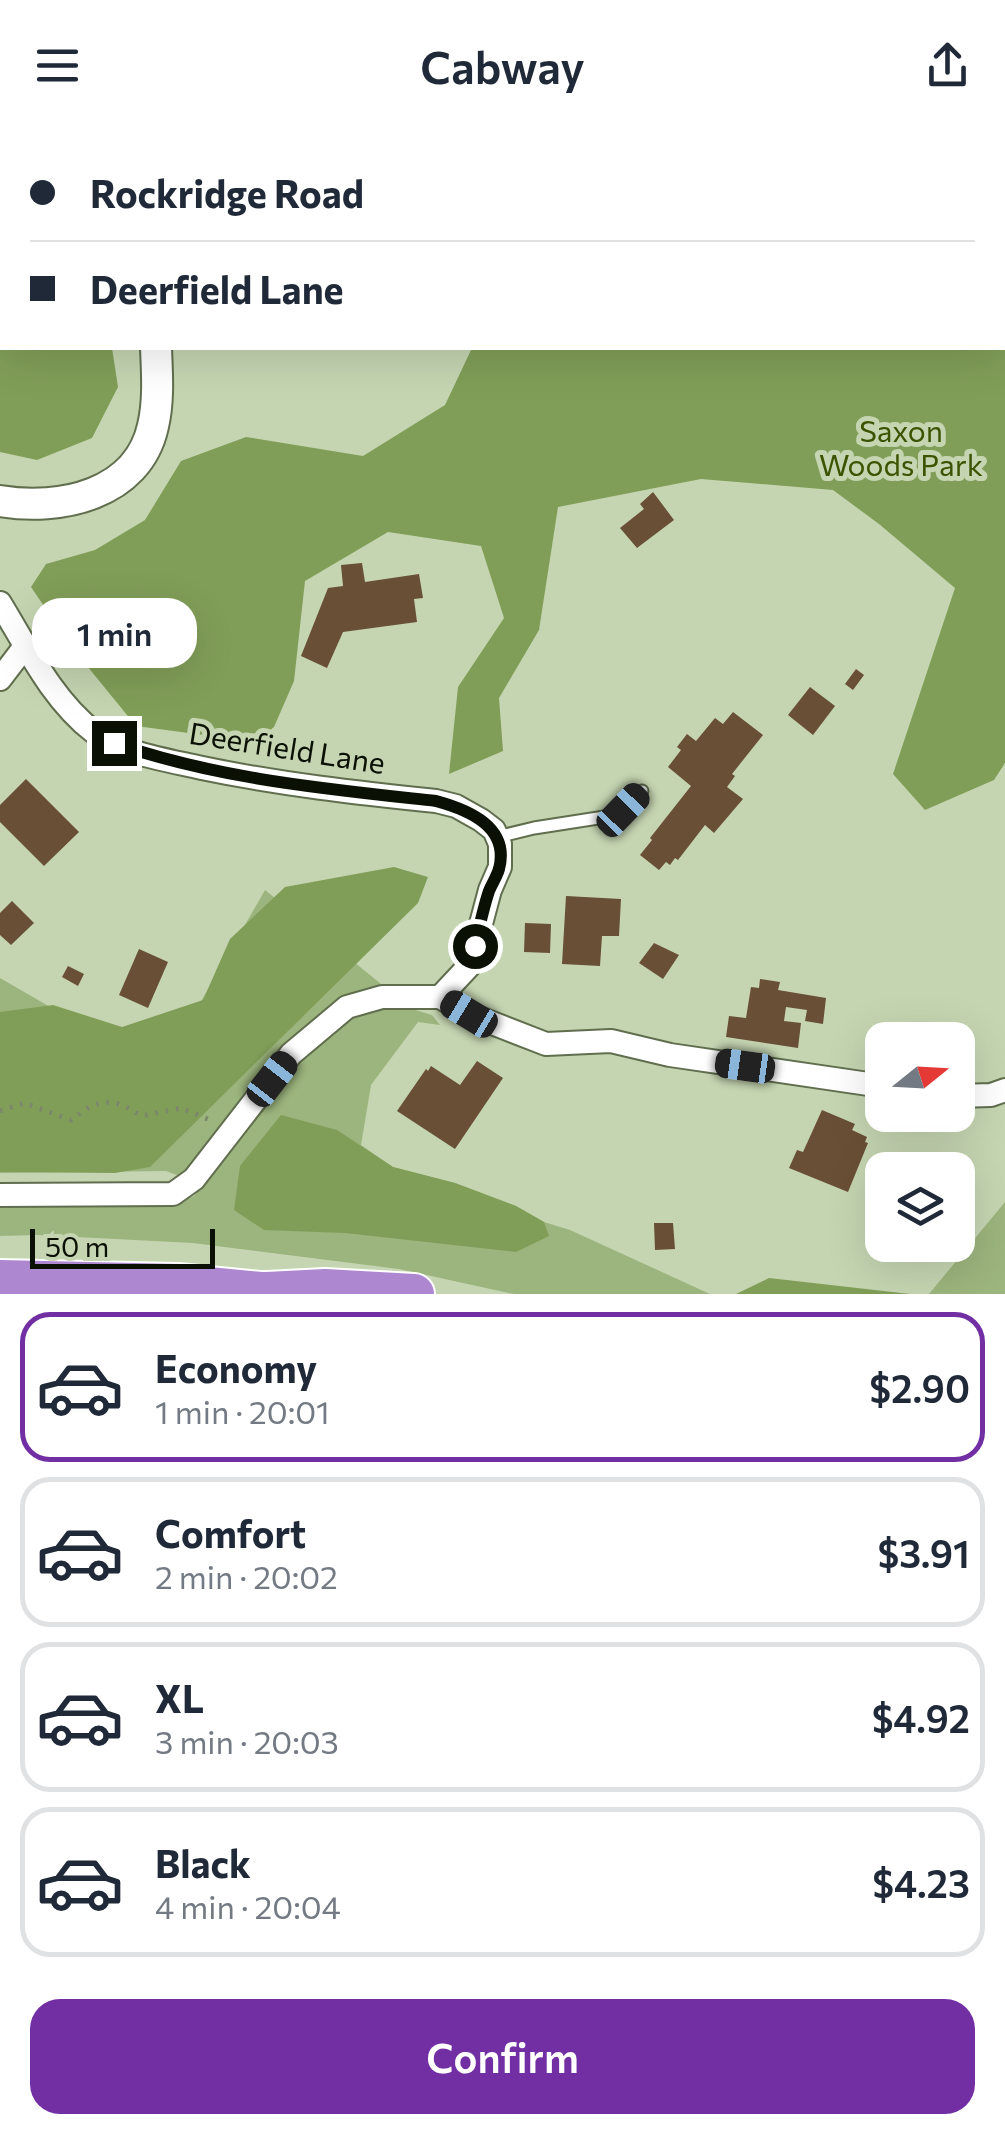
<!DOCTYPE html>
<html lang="en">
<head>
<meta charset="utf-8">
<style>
  body { margin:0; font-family:Commissioner,sans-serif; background:#f6f6f7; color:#1f2937; height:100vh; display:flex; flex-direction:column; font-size:38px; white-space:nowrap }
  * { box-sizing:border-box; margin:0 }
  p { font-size:32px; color:#747a83 }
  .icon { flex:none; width:55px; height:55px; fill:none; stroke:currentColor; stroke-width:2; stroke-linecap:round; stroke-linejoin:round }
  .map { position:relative; height:1164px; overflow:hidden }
  .details { display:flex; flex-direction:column; background:#fff; flex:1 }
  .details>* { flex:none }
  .hud { position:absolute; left:0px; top:0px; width:1005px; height:220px; box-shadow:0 10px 40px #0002; display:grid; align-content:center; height:220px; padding:0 30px; background:#fff }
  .needle { width:65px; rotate:72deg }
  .controls { position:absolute; left:865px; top:892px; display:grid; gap:20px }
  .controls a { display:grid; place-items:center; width:110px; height:110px; border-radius:20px; background:#fff; box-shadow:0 10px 40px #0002; font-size:50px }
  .scale { position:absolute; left:30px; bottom:25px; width:185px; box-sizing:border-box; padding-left:10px; border:5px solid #0b1005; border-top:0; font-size:28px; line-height:35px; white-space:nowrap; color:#0b1005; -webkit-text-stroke:8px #c5d5b1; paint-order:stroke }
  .end { position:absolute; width:45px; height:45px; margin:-22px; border:12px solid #0b1005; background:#fff; box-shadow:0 0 0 5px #fff }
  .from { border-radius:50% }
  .bubble { position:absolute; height:70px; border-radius:30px; background:#fff; box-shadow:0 10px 40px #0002; font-size:32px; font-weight:600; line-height:70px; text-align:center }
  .car { position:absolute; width:30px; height:60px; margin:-30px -15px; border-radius:12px; box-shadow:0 0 8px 2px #0007; background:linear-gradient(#222 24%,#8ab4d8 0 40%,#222 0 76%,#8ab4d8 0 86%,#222 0) }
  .hud b { display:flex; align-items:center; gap:35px; height:95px; font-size:38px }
  .hud b+b { border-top:2px solid #e0e1e3 }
  .hud i { width:25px; height:25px; background:#1f2937 }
  ul { padding:18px 0 0; list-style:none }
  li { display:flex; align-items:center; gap:30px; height:150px; margin:0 20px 15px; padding:0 10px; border:5px solid #e0e1e3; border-radius:30px }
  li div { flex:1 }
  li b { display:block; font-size:38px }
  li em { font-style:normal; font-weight:600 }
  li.on { border-color:#722ea3 }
  li>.icon { width:90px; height:90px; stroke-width:1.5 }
  .cta { display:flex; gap:20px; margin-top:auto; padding:20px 30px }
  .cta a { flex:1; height:115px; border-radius:30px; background:#722ea3; color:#fff; font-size:40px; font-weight:600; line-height:115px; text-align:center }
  header { display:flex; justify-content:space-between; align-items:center; height:130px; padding:0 30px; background:#fff; font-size:45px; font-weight:600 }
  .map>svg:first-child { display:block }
  .green { fill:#9cb47d }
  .forest { fill:#819e58 }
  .building { fill:#694f35 }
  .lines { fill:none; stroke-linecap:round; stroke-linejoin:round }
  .lane-casing { stroke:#606e4e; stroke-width:15 }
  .street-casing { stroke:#606e4e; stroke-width:26 }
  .secondary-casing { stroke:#606e4e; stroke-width:34 }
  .highway-casing { stroke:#fff; stroke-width:44 }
  .path { stroke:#7b866c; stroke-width:5; stroke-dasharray:2.5 8; stroke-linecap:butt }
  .lane { stroke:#fff; stroke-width:11 }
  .street { stroke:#fff; stroke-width:22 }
  .secondary { stroke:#fff; stroke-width:30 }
  .highway { stroke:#ad88d0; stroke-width:40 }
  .route { stroke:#0b1005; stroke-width:12 }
  .labels { text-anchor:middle; stroke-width:10; stroke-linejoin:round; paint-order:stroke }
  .park-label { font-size:30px; fill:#3b5401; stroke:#c5d5b1 }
  .street-label { font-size:30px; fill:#0b1005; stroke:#c5d5b1 }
</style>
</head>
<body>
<header><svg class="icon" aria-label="menu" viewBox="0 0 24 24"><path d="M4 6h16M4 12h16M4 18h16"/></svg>Cabway<svg class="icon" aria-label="share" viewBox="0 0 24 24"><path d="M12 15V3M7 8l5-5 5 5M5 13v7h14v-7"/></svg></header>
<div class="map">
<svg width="1005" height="1164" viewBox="0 0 1005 1164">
  <rect width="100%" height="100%" fill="#c5d5b1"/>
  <g class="green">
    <polygon points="265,760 412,879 432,885 440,895 418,892 371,955 361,1015 393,1037 455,1053 516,1076 544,1092 570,1100 710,1164 514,1164 399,1139 193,1113 37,1105 0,1106 0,1077 183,1071 194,1066 203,1055 166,1041 0,1043 0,848 161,941"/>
    <polygon points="1005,1072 1005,1164 929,1164"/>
  </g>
  <g class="forest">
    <polygon points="455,0 1005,0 1005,633 994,650 925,680 893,644 955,458 879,394 833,360 701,349 558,377 539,500 499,568 503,621 449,644 458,557 504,488 481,416 388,402 305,451 294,551 274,597 256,612 136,596 74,520 31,457 46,434 95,420 145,390 181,331 246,307 363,326 445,275 472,218 1002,218 1002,2 457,2"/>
    <polygon points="0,111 2,111 2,218 112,218 118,257 92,308 37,330 0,322"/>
    <polygon points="394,737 428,747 418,773 150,1037 115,1043 0,1042 0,882 53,875 122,897 203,870 230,809 285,757"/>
    <polygon points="281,985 337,1000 393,1037 455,1053 516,1076 544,1092 549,1106 516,1122 345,1103 264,1100 234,1080 240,1036"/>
    <polygon points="769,1148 910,1164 736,1164"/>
  </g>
  <g class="building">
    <polygon points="653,362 674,390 637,418 620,398 644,379 640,374"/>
    <polygon points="362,433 365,452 419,444 423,468 414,469 417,492 343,502 327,538 301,526 328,458 343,456 341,435"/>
    <polygon points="856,539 864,545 853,560 845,554"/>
    <polygon points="810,557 835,576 813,605 788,585"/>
    <polygon points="733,582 763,605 732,644 735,646 727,657 743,669 714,703 705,695 678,730 675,728 670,735 666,732 659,740 640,725 652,710 650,708 691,656 668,637 681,620 677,617 687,604 696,611 715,588 723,594"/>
    <polygon points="26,649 79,702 44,736 0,692 0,675"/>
    <polygon points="566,766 621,769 619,806 602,806 600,836 562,834"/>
    <polygon points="12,771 34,793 11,815 0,805 0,783"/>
    <polygon points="525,793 551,794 550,823 524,822"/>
    <polygon points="654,813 679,825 663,849 639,833"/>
    <polygon points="139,819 168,832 148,878 119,865"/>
    <polygon points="68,836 84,844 78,856 62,847"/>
    <polygon points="760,849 780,852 778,860 826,868 823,894 805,891 807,880 786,877 784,891 801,893 798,918 726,907 729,886 746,888 751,857 759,858"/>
    <polygon points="477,931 503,948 455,1019 397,981 426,939 428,941 431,936 460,955"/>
    <polygon points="822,980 855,994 852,1000 867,1007 865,1012 868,1013 848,1062 789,1038 797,1020 803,1022"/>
    <polygon points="654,1093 673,1093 675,1119 655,1120"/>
  </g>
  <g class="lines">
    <g class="lane-casing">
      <polyline id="lane" points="497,707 534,698 611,686 623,680 642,661"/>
    </g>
    <g class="street-casing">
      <g id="street">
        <polyline points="0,36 2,37"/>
        <path d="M0,473c27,44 52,97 94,129 29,22 73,28 108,36 77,16 155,25 234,33l20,5 25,14 13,10 6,14v23l-10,23 -20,75 -30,32h-58l-35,10 -56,47 -97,125 -21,15 -173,1"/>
        <polyline points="0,549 26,515"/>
        <polyline points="440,867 469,884 546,914 611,911 670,925 882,956"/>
        <polyline points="958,966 991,965 1005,960"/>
      </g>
    </g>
    <g class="secondary-casing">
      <g id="secondary">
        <polyline points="158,2 158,0"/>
        <path d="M0,371c60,10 138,-6 153,-75 6,-25 4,-53 3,-78"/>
      </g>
    </g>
    <g class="highway-casing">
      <g id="highway">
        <polyline points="0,1150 178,1154 282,1164"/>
        <polyline points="267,1162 325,1159 414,1164"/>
      </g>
    </g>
    <g class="path">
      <polyline points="950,0 950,2"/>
      <polyline points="1002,37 1005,36"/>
      <polyline points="1002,91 1005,93"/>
      <path d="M0,981l24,-8 47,17c28,-22 41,-24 70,-4l40,-8 29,12"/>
    </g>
    <use href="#lane" class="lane"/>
    <use href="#street" class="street"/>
    <use href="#secondary" class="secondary"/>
    <use href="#highway" class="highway"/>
  </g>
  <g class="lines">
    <path class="route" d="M114,613c103,36 213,46 322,58 33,9 74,26 63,68 -2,7 -7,15 -10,22 -6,18 -10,37 -14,55"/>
  </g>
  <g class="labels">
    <g class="park-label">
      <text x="901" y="312">Saxon<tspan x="901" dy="34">Woods Park</tspan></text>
    </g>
    <g class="street-label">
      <text transform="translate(287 619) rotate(9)" y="10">Deerfield Lane</text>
    </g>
  </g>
</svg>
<div class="controls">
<a><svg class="needle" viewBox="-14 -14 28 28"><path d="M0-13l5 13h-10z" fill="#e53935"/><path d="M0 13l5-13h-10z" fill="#747a83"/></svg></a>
<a><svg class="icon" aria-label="layers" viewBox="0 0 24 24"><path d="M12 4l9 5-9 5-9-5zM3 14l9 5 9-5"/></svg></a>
</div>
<div class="scale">50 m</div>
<i class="end from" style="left:475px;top:816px"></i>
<i class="end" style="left:114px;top:613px"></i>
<div class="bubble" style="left:32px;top:468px;width:165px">1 min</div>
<i class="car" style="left:623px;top:680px;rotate:44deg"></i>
<i class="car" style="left:469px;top:884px;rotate:301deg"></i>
<i class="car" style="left:745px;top:936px;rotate:278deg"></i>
<i class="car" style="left:272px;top:949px;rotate:38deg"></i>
<div class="hud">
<b><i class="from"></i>Rockridge Road</b>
<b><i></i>Deerfield Lane</b>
</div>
</div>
<section class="details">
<ul>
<li class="on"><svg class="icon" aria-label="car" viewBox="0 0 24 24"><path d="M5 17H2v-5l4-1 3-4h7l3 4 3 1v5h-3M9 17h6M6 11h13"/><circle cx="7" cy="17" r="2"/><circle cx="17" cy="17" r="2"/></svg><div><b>Economy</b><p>1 min · 20:01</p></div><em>$2.90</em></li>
<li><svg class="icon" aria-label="car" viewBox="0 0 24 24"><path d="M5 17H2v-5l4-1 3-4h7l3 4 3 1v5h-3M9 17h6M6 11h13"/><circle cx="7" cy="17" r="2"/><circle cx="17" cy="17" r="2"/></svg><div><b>Comfort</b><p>2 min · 20:02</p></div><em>$3.91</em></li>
<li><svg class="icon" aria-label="car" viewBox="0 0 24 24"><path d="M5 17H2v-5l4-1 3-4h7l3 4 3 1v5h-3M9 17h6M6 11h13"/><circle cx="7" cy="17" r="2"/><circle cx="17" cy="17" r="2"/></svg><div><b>XL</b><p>3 min · 20:03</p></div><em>$4.92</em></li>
<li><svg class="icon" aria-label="car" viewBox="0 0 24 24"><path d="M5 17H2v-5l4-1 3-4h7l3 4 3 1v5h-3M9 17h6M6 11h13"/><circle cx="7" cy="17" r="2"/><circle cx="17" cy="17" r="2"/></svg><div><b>Black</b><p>4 min · 20:04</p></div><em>$4.23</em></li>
</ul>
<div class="cta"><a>Confirm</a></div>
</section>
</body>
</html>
